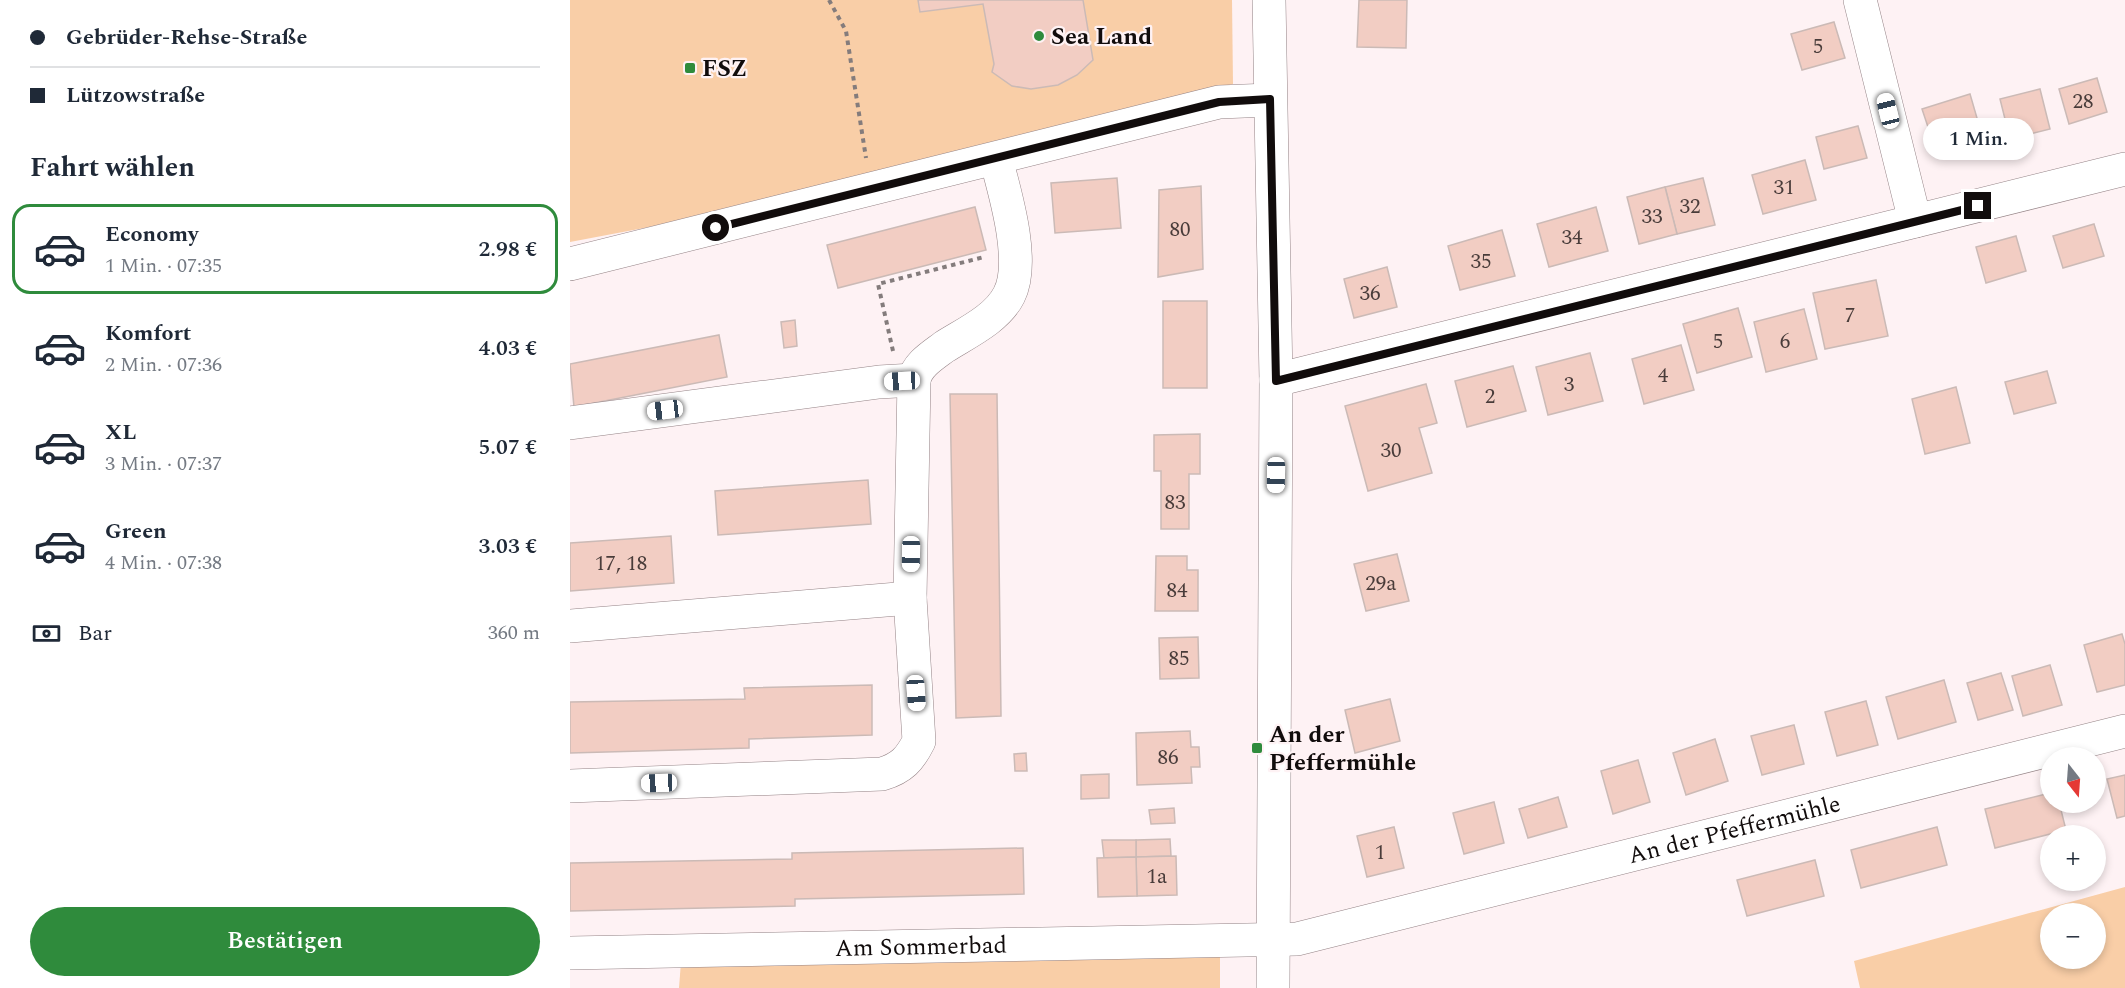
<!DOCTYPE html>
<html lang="de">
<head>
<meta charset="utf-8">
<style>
  body { margin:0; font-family:Spectral,serif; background:#f2f2f3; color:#1f2937; height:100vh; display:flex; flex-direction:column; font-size:22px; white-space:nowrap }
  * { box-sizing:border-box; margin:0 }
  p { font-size:20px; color:#747a83 }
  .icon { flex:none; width:33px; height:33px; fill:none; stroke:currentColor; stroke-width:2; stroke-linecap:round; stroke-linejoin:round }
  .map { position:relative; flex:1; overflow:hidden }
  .panel { display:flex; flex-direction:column; background:#fff; width:570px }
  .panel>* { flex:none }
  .banner { display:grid; align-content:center; height:132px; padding:0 30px; background:#fff }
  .needle { width:39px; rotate:163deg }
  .controls { position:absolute; left:1470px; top:747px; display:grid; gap:12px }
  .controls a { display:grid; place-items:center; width:66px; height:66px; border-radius:50%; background:#fff; box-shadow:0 3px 9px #0003; font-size:30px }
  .end { position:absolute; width:27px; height:27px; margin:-14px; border:8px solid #110c0c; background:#fff; box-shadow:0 0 0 3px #fff }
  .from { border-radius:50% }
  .bubble { position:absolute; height:42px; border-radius:21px; background:#fff; box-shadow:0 3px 9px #0003; font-size:20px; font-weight:600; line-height:42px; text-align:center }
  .car { position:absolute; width:18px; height:36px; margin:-18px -9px; border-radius:8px; box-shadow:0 0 4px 2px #0007; background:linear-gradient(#fff 24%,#345 0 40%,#fff 0 76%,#345 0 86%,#fff 0) }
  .banner b { display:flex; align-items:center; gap:21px; height:57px; font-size:22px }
  .banner b+b { border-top:2px solid #e0e1e3 }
  .banner i { width:15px; height:15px; background:#1f2937 }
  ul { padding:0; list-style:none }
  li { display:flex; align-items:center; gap:18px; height:90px; margin:0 12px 9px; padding:0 18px; border:3px solid transparent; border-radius:18px }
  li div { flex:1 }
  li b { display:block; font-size:22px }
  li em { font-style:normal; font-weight:600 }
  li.selected { border-color:#2f8b3c }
  li>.icon { width:54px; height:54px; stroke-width:1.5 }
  h2 { padding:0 30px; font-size:27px; line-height:72px }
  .pay { display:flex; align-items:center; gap:15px; height:66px; padding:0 30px; font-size:22px }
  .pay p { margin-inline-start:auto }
  .action { display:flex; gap:12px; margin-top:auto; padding:12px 30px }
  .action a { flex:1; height:69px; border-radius:36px; background:#2f8b3c; color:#fff; font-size:24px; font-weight:600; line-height:69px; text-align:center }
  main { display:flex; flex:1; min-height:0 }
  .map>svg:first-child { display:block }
  .green { fill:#f9cea7; fill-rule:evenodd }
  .building { fill:#f2cdc3; stroke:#cbbab6; stroke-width:1.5 }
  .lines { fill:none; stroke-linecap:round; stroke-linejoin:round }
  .minor-casing { stroke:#948386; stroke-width:34 }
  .path { stroke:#847c7c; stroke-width:4; stroke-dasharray:4.5 4.5; stroke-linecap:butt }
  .minor { stroke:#fff; stroke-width:33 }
  .route { stroke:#110c0c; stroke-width:8 }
  .poi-dot { fill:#2f8b3c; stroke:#fef2f4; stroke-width:2 }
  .labels { text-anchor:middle; stroke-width:4.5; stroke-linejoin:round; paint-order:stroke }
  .number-label { font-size:21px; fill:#493c3a }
  .poi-label { font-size:24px; font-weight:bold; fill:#110c0c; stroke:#fef2f4; text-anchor:start }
  .street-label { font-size:24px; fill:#110c0c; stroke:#fef2f4 }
</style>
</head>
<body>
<main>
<section class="panel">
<div class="banner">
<b><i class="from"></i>Gebrüder-Rehse-Straße</b>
<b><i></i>Lützowstraße</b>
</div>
<h2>Fahrt wählen</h2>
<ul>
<li class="selected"><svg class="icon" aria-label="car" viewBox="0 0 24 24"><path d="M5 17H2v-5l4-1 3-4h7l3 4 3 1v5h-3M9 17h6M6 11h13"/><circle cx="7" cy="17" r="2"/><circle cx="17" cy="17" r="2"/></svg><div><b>Economy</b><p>1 Min. · 07:35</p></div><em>2.98 €</em></li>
<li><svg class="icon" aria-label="car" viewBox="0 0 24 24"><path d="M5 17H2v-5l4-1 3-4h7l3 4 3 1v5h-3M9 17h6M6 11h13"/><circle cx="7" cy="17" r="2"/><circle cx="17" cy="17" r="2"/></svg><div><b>Komfort</b><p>2 Min. · 07:36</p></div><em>4.03 €</em></li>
<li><svg class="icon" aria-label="car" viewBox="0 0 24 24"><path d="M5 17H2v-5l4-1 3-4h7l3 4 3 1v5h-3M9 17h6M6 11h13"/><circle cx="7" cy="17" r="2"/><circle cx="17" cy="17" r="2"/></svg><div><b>XL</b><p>3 Min. · 07:37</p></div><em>5.07 €</em></li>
<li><svg class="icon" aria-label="car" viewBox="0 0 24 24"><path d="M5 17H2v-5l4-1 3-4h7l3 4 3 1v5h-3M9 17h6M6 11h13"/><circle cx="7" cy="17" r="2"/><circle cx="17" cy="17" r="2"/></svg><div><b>Green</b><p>4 Min. · 07:38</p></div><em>3.03 €</em></li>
</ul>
<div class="pay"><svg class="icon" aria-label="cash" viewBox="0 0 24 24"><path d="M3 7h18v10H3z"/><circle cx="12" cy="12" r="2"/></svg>Bar<p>360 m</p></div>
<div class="action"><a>Bestätigen</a></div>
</section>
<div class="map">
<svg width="1555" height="988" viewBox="0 0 1555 988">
  <rect width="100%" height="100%" fill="#fef2f4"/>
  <g class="green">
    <polygon points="0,0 662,0 663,84 148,214 0,242"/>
    <path d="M1555,887v101h-265l-6,-27zM1480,914h46v44h-46z"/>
    <polygon points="650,952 650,988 109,988 111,962"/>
  </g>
  <g class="building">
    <polygon points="348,0 513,0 523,60 507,75 488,85 461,89 442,86 422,72 424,64 413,4 350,12"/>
    <polygon points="789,0 837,0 836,48 787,47"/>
    <polygon points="1264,22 1275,58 1232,70 1221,34"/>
    <polygon points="1527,78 1537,112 1499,124 1489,89"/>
    <polygon points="1470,89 1480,129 1440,139 1430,99"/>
    <polygon points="1400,94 1409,125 1362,139 1352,109"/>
    <polygon points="1288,126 1297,158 1254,169 1246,137"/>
    <polygon points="1235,160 1246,200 1193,214 1182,175"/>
    <polygon points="547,178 551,228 485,233 481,183"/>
    <polygon points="1133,178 1145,225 1107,234 1095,187"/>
    <polygon points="631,186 633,269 588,277 589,190"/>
    <polygon points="1095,187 1107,234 1069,244 1057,197"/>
    <polygon points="405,207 416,250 268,288 257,245"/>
    <polygon points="1026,207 1038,251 979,267 967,224"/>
    <polygon points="1524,224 1534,256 1493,268 1483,236"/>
    <polygon points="932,230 945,276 890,290 878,246"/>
    <polygon points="1446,236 1456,271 1416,283 1406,247"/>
    <polygon points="817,267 827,307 784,318 774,279"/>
    <polygon points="1306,280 1318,336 1255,349 1243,293"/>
    <rect x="593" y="301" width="44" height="87"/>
    <polygon points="1168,308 1182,357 1127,373 1113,324"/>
    <polygon points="1234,309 1247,359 1196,372 1184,322"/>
    <polygon points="225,320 227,346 214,348 211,322"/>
    <polygon points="149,335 157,377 4,407 0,364"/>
    <polygon points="1111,345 1124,390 1074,404 1062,359"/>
    <polygon points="1020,353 1033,401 978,415 966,367"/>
    <polygon points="943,366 956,411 897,427 885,381"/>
    <polygon points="1477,371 1486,403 1444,414 1435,382"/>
    <polygon points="856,384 867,423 849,428 862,473 798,491 775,406"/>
    <polygon points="1386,387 1400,443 1355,454 1342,399"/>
    <polygon points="380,394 427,394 431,716 386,718"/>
    <polygon points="630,434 630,474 619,474 619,529 591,529 591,471 584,471 584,435"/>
    <polygon points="298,480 301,524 148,535 145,491"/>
    <polygon points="101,536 104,583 0,591 0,543"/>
    <polygon points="827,554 839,601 796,611 784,564"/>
    <polygon points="586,556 617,556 617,570 628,570 628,611 585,611"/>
    <polygon points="1552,634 1555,644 1555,685 1527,692 1514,645"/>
    <polygon points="628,637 629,678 590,679 589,638"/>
    <polygon points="1480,665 1492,705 1453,716 1442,676"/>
    <polygon points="1431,673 1443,710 1408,720 1397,683"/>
    <polygon points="1374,680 1386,722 1328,739 1316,697"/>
    <polygon points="302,685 302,735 179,739 179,748 0,753 0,702 175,699 174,688"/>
    <polygon points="820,699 830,741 785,753 775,710"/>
    <polygon points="1296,701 1308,745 1267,756 1255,712"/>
    <polygon points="1224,725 1234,764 1192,775 1181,736"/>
    <polygon points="620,731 621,747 629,747 630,767 621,767 622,783 567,785 566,733"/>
    <polygon points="1145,739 1158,781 1116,795 1103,753"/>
    <polygon points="456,753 457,771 445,771 444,754"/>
    <polygon points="1068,760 1080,802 1043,814 1031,771"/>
    <polygon points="539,774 539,798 511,799 511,775"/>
    <polygon points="1555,775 1555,816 1547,818 1537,779"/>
    <polygon points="1480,793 1480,802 1489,802 1496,830 1425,848 1415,809"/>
    <polygon points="988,797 997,827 958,838 949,809"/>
    <polygon points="924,802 934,843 894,854 883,813"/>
    <polygon points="604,808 605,823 581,824 579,810"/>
    <polygon points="824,827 834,868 797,877 787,836"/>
    <polygon points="1367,827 1377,865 1291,888 1281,850"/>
    <polygon points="600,839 601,856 566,857 566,840"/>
    <polygon points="532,840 566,840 566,857 534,858"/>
    <polygon points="453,848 454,894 225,899 225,906 0,911 0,863 222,859 222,853"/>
    <polygon points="606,856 607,895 567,896 566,857"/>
    <polygon points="566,857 567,896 528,897 527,858"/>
    <polygon points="1245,860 1254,896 1177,916 1167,880"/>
  </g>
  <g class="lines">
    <g class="minor-casing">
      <g id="minor">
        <polyline points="699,0 706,380 703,988"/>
        <polyline points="1290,0 1345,221"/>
        <polyline points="0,264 649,102 700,100"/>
        <polyline points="706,380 1555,169"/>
        <polyline points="0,423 309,382 344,380"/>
        <polyline points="0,626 340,598"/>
        <path d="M0,786l312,-12c20,-6 28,-15 37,-33l-9,-143 4,-218c3,-15 18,-24 30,-33 22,-14 53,-28 65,-52 17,-33 -4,-102 -13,-136"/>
        <path id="s1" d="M0,953l727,-14 828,-208"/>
      </g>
    </g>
    <g class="path">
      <polyline points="259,0 276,31 296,158"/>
      <polyline points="323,351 308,284 414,257"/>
    </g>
    <use href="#minor" class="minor"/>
  </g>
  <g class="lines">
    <polyline class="route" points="146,228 649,102 700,99 706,381 1408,206"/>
  </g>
  <g class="poi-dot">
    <circle cx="469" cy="36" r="6"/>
    <rect x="114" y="62" width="12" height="12" rx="3"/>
    <rect x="681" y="742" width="12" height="12" rx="3"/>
  </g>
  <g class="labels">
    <g class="number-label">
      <text x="1248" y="53">5</text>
      <text x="1513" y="108">28</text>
      <text x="1214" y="194">31</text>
      <text x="1120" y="213">32</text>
      <text x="1082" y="223">33</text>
      <text x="610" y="236">80</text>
      <text x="1002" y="244">34</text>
      <text x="911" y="268">35</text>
      <text x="800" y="300">36</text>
      <text x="1280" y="322">7</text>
      <text x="1148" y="348">5</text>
      <text x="1215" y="348">6</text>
      <text x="1093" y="382">4</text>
      <text x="999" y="391">3</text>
      <text x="920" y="403">2</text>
      <text x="821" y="457">30</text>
      <text x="605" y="509">83</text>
      <text x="51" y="570">17, 18</text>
      <text x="811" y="590">29a</text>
      <text x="607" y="597">84</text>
      <text x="609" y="665">85</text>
      <text x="598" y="764">86</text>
      <text x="810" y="859">1</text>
      <text x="587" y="883">1a</text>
    </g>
    <g class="poi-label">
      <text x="481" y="44">Sea Land</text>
      <text x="132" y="76">FSZ</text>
      <text x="699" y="742">An der<tspan x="699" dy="28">Pfeffermühle</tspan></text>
    </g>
    <g class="street-label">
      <text dy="8" stroke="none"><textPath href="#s1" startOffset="1178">An der Pfeffermühle</textPath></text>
      <text dy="8" stroke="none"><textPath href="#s1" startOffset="351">Am Sommerbad</textPath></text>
    </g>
  </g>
</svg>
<div class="controls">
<a><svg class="needle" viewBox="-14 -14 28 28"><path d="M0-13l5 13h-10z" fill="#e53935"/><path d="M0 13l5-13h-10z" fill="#747a83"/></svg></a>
<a>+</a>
<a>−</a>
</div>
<i class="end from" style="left:146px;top:228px"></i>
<i class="end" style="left:1408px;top:206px"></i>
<div class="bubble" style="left:1353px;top:118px;width:111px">1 Min.</div>
<i class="car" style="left:1318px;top:111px;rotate:346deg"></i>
<i class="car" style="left:332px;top:381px;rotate:267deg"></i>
<i class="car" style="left:95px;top:410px;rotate:263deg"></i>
<i class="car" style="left:706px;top:475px;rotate:181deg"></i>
<i class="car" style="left:341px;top:554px;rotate:181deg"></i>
<i class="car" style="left:346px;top:693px;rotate:176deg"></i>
<i class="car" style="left:89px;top:783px;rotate:268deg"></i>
</div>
</main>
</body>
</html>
